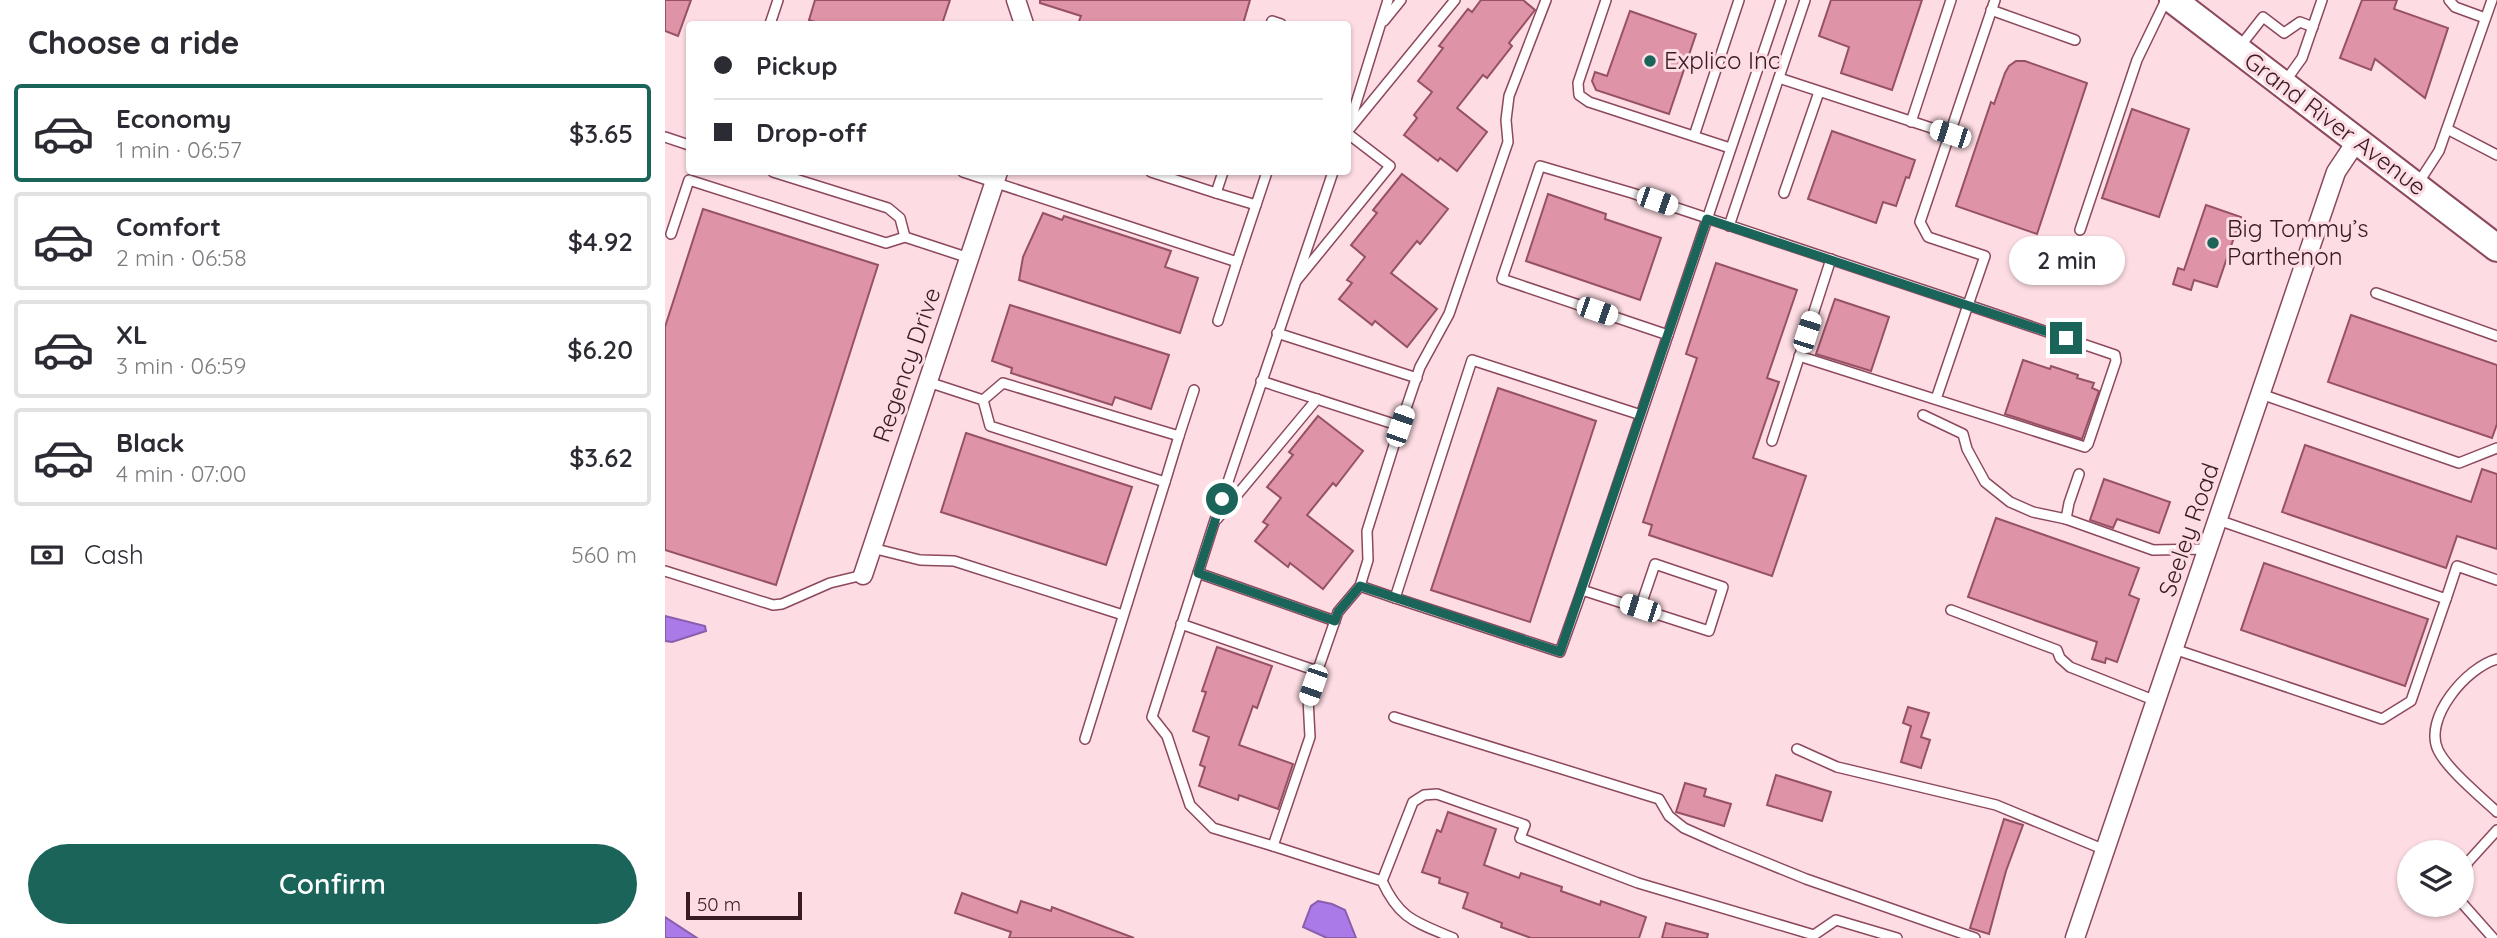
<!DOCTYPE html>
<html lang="en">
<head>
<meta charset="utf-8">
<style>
  body { margin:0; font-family:Quicksand,sans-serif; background:#f2f2f3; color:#2b2b33; height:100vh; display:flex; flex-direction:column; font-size:26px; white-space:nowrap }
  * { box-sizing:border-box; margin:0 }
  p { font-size:23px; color:#7c7c81 }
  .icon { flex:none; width:38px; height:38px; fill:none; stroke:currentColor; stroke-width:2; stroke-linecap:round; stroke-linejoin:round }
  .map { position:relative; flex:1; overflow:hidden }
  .side { display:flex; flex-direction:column; background:#fff; width:665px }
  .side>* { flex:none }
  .banner { position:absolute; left:21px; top:21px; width:665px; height:154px; border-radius:7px; box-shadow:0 2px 5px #0004; display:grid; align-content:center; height:154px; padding:0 28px; background:#fff }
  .controls { position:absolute; left:1732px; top:840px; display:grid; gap:14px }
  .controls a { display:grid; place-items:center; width:77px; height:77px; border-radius:50%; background:#fff; box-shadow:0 2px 5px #0004; font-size:35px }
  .scale { position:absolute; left:21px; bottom:18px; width:116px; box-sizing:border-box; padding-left:7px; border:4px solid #381b23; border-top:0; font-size:19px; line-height:24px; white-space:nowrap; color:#381b23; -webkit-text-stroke:5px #fddce3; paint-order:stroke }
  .end { position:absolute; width:32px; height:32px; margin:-16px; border:9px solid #1b645a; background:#fff; box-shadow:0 0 0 4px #fff }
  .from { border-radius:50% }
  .bubble { position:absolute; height:49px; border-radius:24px; background:#fff; box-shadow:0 2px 5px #0004; font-size:23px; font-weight:600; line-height:49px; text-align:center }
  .car { position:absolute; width:21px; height:42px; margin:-21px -10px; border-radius:9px; box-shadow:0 0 5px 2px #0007; background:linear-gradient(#fff 24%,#345 0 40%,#fff 0 76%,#345 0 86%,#fff 0) }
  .banner b { display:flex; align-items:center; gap:24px; height:66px; font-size:26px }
  .banner b+b { border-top:2px solid #e1e1e2 }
  .banner i { width:18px; height:18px; background:#2b2b33 }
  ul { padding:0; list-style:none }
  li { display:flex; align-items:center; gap:21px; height:98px; margin:0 14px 10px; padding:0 14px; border:4px solid #e1e1e2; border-radius:7px }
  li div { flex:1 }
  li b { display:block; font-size:26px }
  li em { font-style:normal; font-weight:600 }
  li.selected { border-color:#1b645a }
  li>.icon { width:63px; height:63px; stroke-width:1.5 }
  h2 { padding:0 28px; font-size:32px; line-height:84px }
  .pay { display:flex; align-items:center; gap:18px; height:77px; padding:0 28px; font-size:26px }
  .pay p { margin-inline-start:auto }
  .action { display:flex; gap:14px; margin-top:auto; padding:14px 28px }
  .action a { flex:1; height:80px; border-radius:42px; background:#1b645a; color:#fff; font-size:28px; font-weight:600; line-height:80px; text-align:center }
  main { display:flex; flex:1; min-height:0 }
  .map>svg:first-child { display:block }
  .water { fill:#aa7be8; stroke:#885ead; stroke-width:2 }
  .building { fill:#de93a7; stroke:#965165; stroke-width:2 }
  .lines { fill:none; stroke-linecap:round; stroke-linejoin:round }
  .service-casing { stroke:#8c485c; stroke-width:12 }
  .minor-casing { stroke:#8c485c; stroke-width:21 }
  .secondary-casing { stroke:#8c485c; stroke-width:30 }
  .service { stroke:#fff; stroke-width:9 }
  .minor { stroke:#fff; stroke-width:18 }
  .secondary { stroke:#fff; stroke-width:26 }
  .route { stroke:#1b645a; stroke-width:9 }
  .poi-dot { fill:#1b645a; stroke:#fddce3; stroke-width:2.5 }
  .labels { text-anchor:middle; stroke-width:6; stroke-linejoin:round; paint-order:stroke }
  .poi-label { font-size:24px; fill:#381b23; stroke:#fddce3; text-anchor:start }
  .street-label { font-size:24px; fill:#381b23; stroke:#fddce3 }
</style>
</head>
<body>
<main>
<section class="side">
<h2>Choose a ride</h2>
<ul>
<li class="selected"><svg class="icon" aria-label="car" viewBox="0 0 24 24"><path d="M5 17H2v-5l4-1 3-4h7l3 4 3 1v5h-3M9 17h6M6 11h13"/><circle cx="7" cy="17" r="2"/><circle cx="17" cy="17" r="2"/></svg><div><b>Economy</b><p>1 min · 06:57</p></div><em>$3.65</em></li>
<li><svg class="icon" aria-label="car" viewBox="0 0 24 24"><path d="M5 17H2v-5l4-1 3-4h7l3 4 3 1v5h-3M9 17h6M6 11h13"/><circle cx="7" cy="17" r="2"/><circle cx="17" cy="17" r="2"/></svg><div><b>Comfort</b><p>2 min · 06:58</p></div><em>$4.92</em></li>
<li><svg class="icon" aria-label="car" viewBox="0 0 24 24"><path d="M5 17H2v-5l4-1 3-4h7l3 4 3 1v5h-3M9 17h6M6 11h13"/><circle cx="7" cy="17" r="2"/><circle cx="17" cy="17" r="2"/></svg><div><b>XL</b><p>3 min · 06:59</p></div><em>$6.20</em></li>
<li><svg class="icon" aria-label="car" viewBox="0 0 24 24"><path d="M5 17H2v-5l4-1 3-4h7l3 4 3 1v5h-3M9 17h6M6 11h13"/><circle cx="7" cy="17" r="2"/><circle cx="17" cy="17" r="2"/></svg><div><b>Black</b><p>4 min · 07:00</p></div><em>$3.62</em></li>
</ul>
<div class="pay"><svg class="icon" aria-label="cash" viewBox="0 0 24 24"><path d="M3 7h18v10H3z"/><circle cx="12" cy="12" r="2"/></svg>Cash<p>560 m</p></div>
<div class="action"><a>Confirm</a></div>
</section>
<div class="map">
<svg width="1832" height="938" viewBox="0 0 1832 938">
  <rect width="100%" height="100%" fill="#fddce3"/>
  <g class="water">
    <polygon points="0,616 40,626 41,631 7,642 0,641"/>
    <polygon points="653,901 667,904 680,910 691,938 662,938 638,927 646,906"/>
    <polygon points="0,917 32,938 0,938"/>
  </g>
  <g class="building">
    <polygon points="0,0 26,0 13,36 0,31"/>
    <polygon points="150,0 285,0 277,24 149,24 150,22 144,20"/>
    <polygon points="375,0 585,0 578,24 413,24 416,16 375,3"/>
    <polygon points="816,0 858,0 870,10 844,43 847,46 822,78 818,75 792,108 822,132 792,171 775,158 773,161 739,135 752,118 749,115 767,92 753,81 778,48 774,46 803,9 807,12"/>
    <polygon points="1166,0 1257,0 1227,90 1176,73 1184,47 1154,36"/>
    <polygon points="1697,0 1732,0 1729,9 1783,28 1760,98 1710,59 1706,70 1675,58"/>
    <polygon points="965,11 1031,34 1004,114 931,90 927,81 930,72 942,76"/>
    <polygon points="1351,61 1360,61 1422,83 1372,234 1291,206 1326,102 1329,104 1340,73 1344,66"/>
    <polygon points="1467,109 1524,129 1494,217 1437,198"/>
    <polygon points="1167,131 1250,160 1244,178 1241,177 1231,206 1218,202 1211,223 1143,199"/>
    <polygon points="737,174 783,209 755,244 752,241 726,273 772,309 742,347 710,321 707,325 674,299 687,283 682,280 700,257 686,245 712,213 708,210"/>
    <polygon points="883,194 941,214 940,219 996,238 975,300 861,261"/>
    <polygon points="1541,205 1576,217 1552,287 1529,280 1526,290 1508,284 1513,268 1519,270"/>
    <polygon points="38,209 213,265 111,585 0,550 0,327"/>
    <polygon points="378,213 397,220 399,216 506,251 500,267 533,278 515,333 354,280 358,257"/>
    <polygon points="1051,263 1132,290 1102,378 1114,382 1088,458 1141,476 1107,576 984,535 987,525 978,522 1032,358 1021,354"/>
    <polygon points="1170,299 1224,317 1206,371 1151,354"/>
    <polygon points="345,305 504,355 486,409 450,397 447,405 346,373 347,368 327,361"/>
    <polygon points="1686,315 1832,365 1832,424 1827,438 1663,382"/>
    <polygon points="1358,360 1385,369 1386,366 1413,375 1412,378 1429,383 1427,388 1434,391 1417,439 1340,414"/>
    <polygon points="833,388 931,421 865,622 766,590"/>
    <polygon points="653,416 698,451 671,486 668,483 642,515 688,551 658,589 625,563 623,567 590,541 603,525 598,522 616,498 602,487 628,455 624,452"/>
    <polygon points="301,433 467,487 441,565 276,512"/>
    <polygon points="1640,445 1806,502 1817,469 1832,474 1832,549 1792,536 1781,568 1617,512"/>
    <polygon points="1439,479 1505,502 1494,533 1452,519 1448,528 1425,520"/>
    <polygon points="1331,518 1474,568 1464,595 1474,599 1452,662 1441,658 1440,663 1427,659 1432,642 1303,597"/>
    <polygon points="1599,563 1763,619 1740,686 1576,630"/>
    <polygon points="552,647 607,666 592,708 588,706 574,745 628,764 613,809 574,795 573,800 534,786 540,767 535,765 544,737 528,731 541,692 537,691"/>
    <polygon points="1243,707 1264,713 1256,737 1265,740 1256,768 1236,762 1246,726 1238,723"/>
    <polygon points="1111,775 1166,792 1157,821 1102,805"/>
    <polygon points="1020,783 1041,789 1039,796 1066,804 1059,826 1011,812"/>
    <polygon points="783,812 831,829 819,865 854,878 856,873 897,887 896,891 935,905 936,901 981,917 974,938 866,938 836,927 837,923 798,908 803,893 774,883 775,878 757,872 772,830 776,832"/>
    <polygon points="1339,819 1358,825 1341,871 1324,934 1305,928"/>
    <polygon points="297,893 352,913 356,901 386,911 387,907 469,938 344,938 346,932 290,913"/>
    <polygon points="1001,923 1043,934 1042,938 997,938"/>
  </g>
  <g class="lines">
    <g class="service-casing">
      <g id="service">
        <polyline points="941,0 913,83 914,95 924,102 1065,148"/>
        <polyline points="1784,0 1790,7 1820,18"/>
        <polyline points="1326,10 1410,40"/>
        <polyline points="719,21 736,0"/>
        <polyline points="105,24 113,0"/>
        <polyline points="606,24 607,21 616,24"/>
        <polyline points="1573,49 1598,17 1619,33 1635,22 1648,27"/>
        <polyline points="1114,78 1285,134"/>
        <polyline points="1619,83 1637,58 1657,0"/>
        <polyline points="1246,122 1286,0"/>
        <polyline points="683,129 723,0"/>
        <polyline points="1782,129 1832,155"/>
        <polyline points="682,132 790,0"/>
        <polyline points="1029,136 1074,0"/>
        <polyline points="0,137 24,145"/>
        <polyline points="108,172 223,208 235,218 240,237"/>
        <polyline points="298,172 572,262 602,172"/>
        <polyline points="486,172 551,193 558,172"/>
        <polyline points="668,172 549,523 487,717 502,736 525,805 548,828 608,846 645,737 643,698 673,612 695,586 703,560 702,531 735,426 755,367 784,314 843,142 841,120 844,96 881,0"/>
        <polyline points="1752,185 1774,151 1827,0"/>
        <polyline points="551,193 591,205"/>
        <polyline points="1119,193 1154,92"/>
        <polyline points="1064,226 1140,0"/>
        <polyline points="1415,230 1472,60 1501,0"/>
        <polyline points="6,234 24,180 221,243 240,237 304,258"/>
        <polyline points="632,280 725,166 682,133"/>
        <polyline points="1711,293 1832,336"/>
        <polyline points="553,321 572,262"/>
        <polyline points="612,333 752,378"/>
        <polyline points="1003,335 837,279 875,166 967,193 1303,305 1320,256 1263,237 1255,222 1330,0"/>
        <polyline points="1134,356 1420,447 1423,444 1451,361 1450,355 1303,305 1271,399"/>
        <polyline points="596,381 735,426"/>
        <polyline points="263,382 318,400 325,426 500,482 420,739"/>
        <polyline points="1596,394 1794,463 1832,448"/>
        <polyline points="318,400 338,383 514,436 529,390"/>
        <polyline points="976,415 807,360 730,598 895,652 917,590 1116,0"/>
        <polyline points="1258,415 1298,434 1302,449 1320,482 1345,502 1368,512 1401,519 1488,550 1543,549"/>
        <polyline points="1107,441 1166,259"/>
        <polyline points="500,482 514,436"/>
        <polyline points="552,519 652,399"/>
        <polyline points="1401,519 1404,503 1414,474"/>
        <polyline points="207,548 255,560 289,561 458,615"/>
        <polyline points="0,571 108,605 117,604 165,583 198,575"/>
        <polyline points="533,573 670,621"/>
        <polyline points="695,586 730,598"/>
        <polyline points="917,590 1044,631 1058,587 990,564 975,608"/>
        <polyline points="1781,599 1792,566 1832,580"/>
        <polyline points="1286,610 1392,650 1395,658 1405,667 1491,701"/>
        <polyline points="516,624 652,671"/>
        <polyline points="1509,649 1717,719 1746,701 1781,599 1553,520"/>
        <path d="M1832,659c-30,8 -74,59 -59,91 9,19 43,47 59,62"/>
        <polyline points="729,717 994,799 1004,816 1019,828 1055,844 1141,879 1310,938"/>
        <polyline points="1132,749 1172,767 1331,805 1440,850"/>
        <path d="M608,846l109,35c18,39 34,41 71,57"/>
        <polyline points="1797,875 1803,862 1832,830"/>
        <polyline points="717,881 748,802 759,795 772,794 860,825 855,838 973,883 1149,935 1171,920 1232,938"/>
        <polyline points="1797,903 1828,938"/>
      </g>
    </g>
    <g class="minor-casing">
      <g id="minor">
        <polyline points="351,0 359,24"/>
        <polyline points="198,575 333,172"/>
        <polyline points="1410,938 1671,172 1691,142"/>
      </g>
    </g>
    <g class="secondary-casing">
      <polyline id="secondary" points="1508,0 1832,248"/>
    </g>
    <use href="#service" class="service"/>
    <use href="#minor" class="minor"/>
    <use href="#secondary" class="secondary"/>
  </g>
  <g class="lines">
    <polyline class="route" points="557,499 533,573 670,621 673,612 695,586 895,652 1042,219 1401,338"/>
  </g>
  <g class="poi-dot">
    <circle cx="985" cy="61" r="7"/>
    <circle cx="1548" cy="243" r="7"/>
  </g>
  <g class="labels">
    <g class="poi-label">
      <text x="999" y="69">Explico Inc</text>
      <text x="1562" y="237">Big Tommy’s<tspan x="1562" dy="28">Parthenon</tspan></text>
    </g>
    <g class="street-label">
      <text transform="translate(1670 124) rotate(37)" y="8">Grand River Avenue</text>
      <text transform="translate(242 365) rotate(-71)" y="8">Regency Drive</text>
      <text transform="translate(1524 530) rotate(-71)" y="8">Seeley Road</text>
    </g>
  </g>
</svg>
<div class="controls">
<a><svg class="icon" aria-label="layers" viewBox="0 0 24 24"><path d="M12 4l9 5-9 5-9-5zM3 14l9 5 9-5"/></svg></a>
</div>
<div class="scale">50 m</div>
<i class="end from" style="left:557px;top:499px"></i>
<i class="end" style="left:1401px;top:338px"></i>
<div class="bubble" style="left:1344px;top:236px;width:116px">2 min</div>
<i class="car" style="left:1285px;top:134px;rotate:288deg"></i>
<i class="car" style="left:992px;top:201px;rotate:109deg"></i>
<i class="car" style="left:932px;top:311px;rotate:109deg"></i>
<i class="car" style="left:1142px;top:332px;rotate:18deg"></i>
<i class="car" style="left:735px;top:426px;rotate:19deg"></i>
<i class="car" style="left:975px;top:608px;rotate:288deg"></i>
<i class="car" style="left:648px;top:685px;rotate:199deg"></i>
<div class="banner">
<b><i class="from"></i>Pickup</b>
<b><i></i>Drop-off</b>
</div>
</div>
</main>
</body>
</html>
